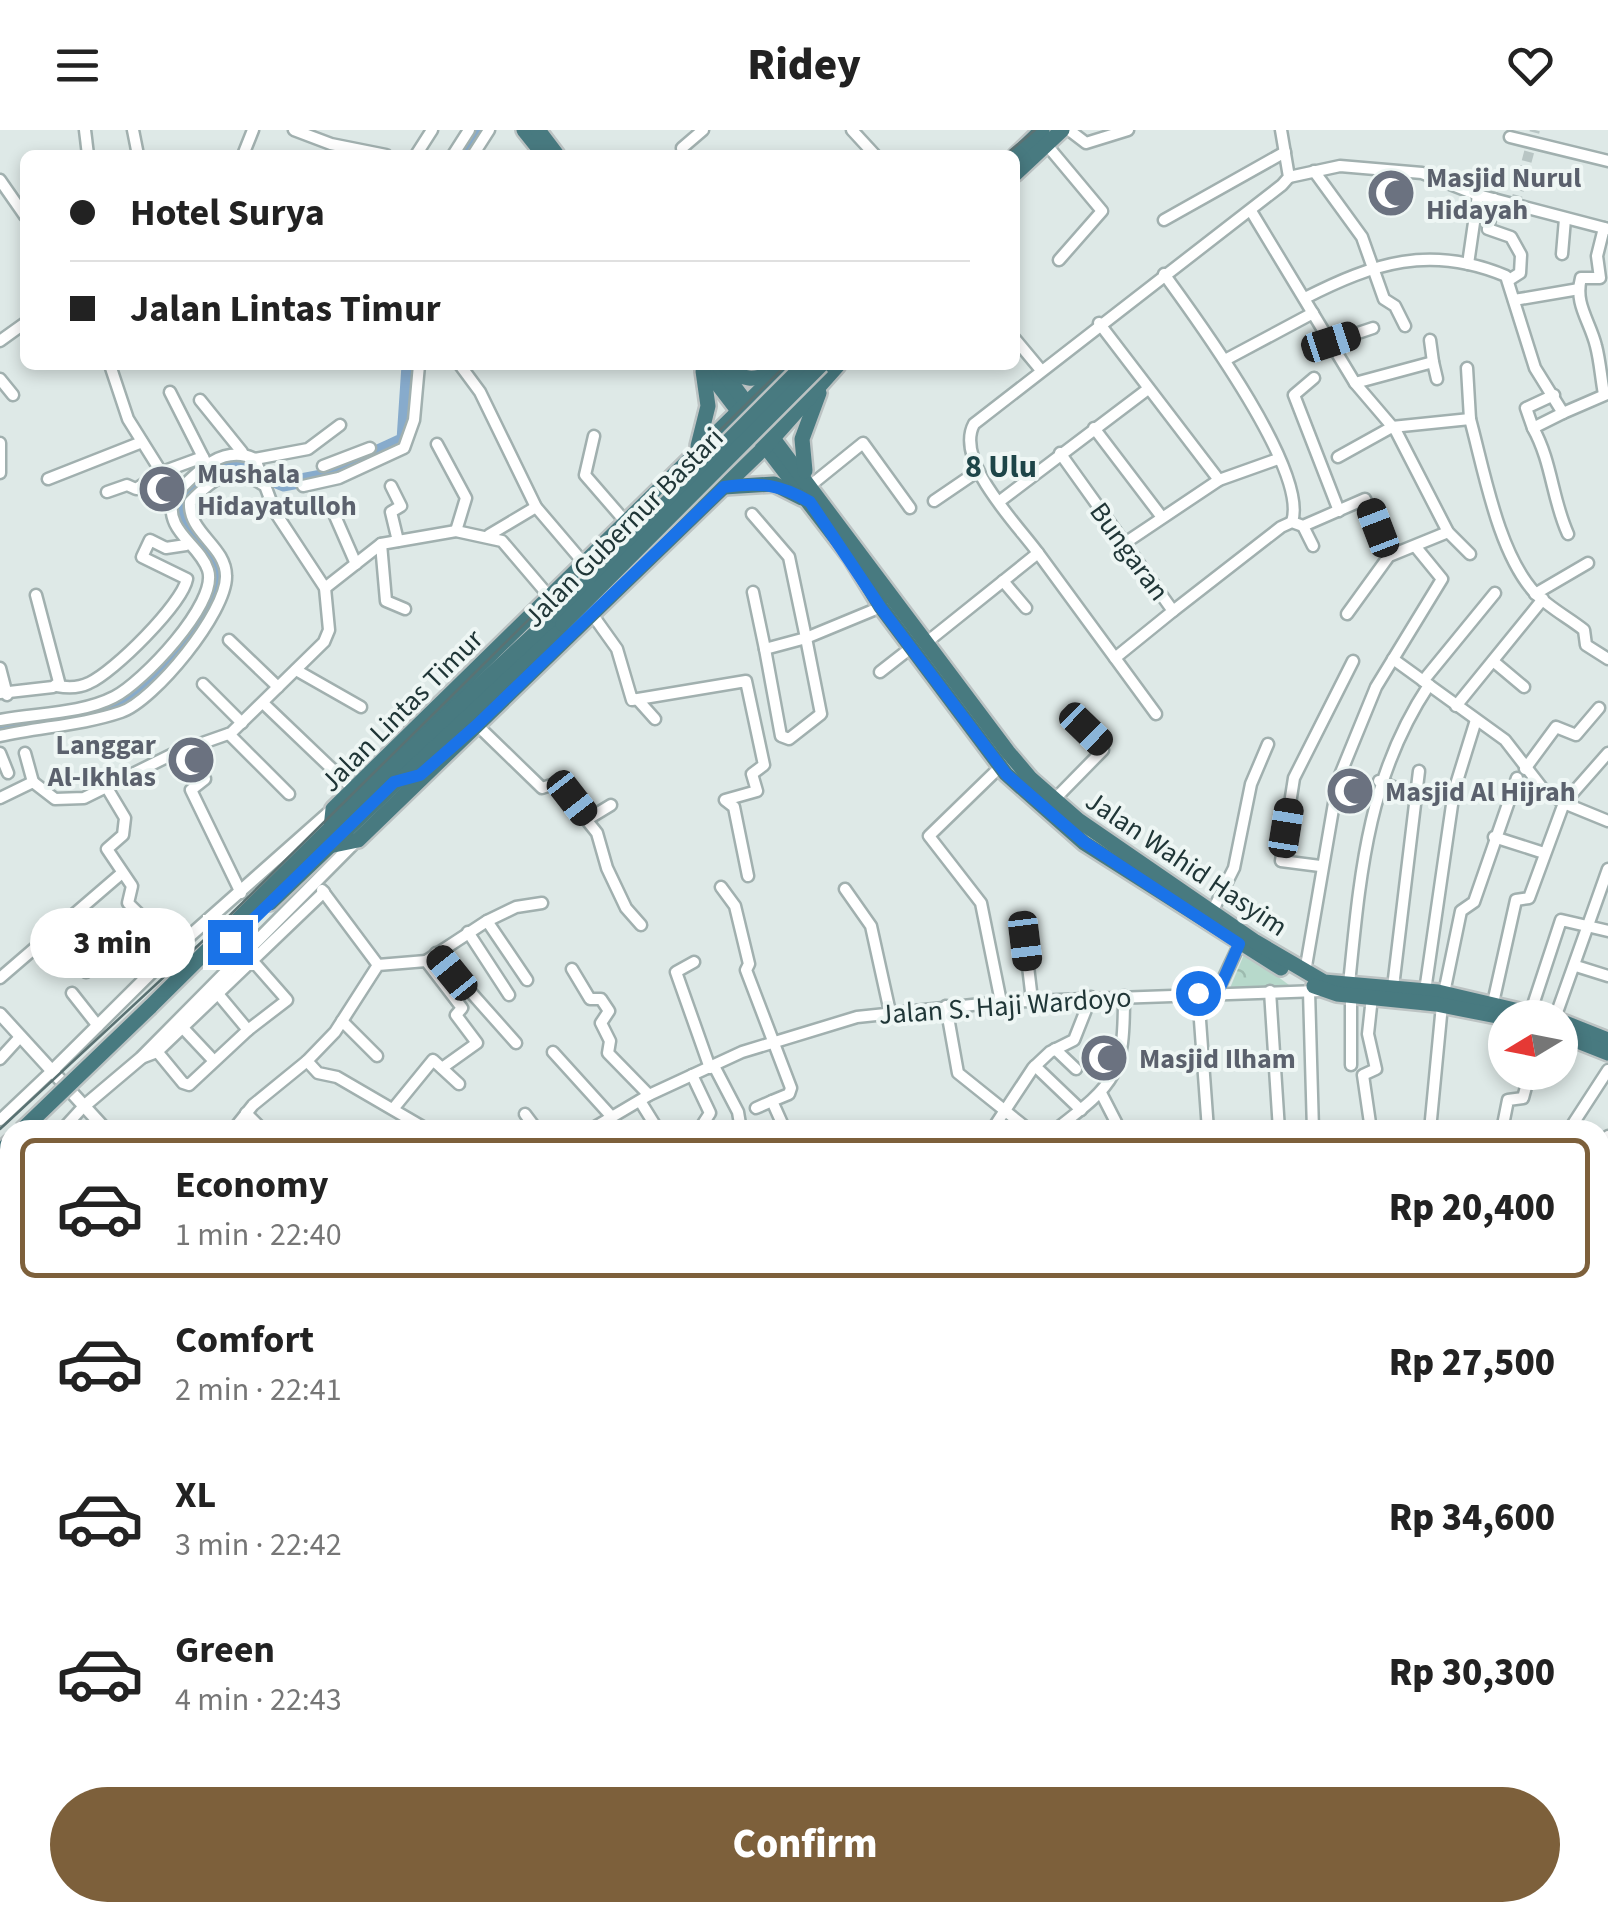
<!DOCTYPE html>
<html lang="en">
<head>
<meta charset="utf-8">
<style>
  body { margin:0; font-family:"Source Sans 3",sans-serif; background:#f6f6f6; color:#222; height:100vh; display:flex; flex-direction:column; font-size:38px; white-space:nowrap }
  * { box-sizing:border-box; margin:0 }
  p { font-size:32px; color:#767676 }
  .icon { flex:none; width:55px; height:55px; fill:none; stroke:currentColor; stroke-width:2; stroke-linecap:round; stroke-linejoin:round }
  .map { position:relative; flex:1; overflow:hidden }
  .sheet { position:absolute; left:0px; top:990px; width:1610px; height:802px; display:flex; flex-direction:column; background:#fff; border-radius:30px 30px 0 0; box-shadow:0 5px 15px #0003 }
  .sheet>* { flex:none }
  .banner { position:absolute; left:20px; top:20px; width:1000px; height:220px; border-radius:15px; box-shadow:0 5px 15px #0003; display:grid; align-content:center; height:220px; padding:0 50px; background:#fff }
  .needle { width:65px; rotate:260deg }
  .fabs { position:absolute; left:1488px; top:870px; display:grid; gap:20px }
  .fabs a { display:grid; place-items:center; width:90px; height:90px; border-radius:50%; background:#fff; box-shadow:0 5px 15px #0003; font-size:50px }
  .end { position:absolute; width:45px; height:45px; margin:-22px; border:12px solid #1a73e8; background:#fff; box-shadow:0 0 0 5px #fff }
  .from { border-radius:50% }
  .bubble { position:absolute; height:70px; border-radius:35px; background:#fff; box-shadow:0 5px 15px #0003; font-size:32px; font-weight:800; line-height:70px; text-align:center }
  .car { position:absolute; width:30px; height:60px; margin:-30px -15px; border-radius:12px; box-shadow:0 0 8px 2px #0007; background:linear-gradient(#222 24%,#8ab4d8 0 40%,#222 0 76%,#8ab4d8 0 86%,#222 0) }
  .banner b { display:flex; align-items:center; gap:35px; height:95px; font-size:38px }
  .banner b+b { border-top:2px solid #e0e0e0 }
  .banner i { width:25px; height:25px; background:#222 }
  ul { padding:18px 0 0; list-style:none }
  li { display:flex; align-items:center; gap:30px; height:140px; margin:0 20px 15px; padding:0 30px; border:5px solid transparent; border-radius:15px }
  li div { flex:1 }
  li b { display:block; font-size:38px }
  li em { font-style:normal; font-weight:800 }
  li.on { border-color:#7d603b }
  li>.icon { width:90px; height:90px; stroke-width:1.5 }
  .action { display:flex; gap:20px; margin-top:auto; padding:20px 50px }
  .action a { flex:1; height:115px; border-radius:60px; background:#7d603b; color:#fff; font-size:40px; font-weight:800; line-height:115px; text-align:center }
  header { display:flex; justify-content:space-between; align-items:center; height:130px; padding:0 50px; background:#fff; font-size:45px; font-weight:800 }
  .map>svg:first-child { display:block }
  .forest { fill:url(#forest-crowns) }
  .wetland { fill:url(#wetland-marsh) }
  .water { fill:url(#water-ripples) }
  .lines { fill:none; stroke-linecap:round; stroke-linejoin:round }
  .stream { stroke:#87abcc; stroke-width:2.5 }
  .river { stroke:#87abcc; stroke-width:15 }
  .ferry { stroke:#1d4770; stroke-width:2.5; stroke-dasharray:12 10; stroke-linecap:butt }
  .minor-tunnel { stroke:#b8c5c4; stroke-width:10; stroke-dasharray:10 5; stroke-linecap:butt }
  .minor-casing { stroke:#a1b0af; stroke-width:15 }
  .tertiary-casing { stroke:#a1b0af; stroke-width:16 }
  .trunk-casing { stroke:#bcc3c3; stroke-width:20 }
  .minor { stroke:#fff; stroke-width:10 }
  .tertiary { stroke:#fff; stroke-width:11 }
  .trunk { stroke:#487a80; stroke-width:15 }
  .tram { stroke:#5a7273; stroke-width:2.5 }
  .trunk-bridge-casing { stroke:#bcc3c3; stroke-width:20; stroke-linecap:butt }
  .trunk-bridge { stroke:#487a80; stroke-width:15 }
  .route { stroke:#1a73e8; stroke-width:12 }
  .labels { text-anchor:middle; stroke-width:8; stroke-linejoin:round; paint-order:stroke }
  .worship-label { font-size:28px; font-weight:bold; fill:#5b616d; stroke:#eef6f4; text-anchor:start }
  .street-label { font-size:28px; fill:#203637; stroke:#eef6f4 }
  .quarter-label { font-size:32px; font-weight:bold; fill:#1d4548; stroke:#eef6f4 }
</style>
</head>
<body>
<header><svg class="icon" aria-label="menu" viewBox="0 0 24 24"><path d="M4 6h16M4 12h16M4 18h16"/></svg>Ridey<svg class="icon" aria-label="heart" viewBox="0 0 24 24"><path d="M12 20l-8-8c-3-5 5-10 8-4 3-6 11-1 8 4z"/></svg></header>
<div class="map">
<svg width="1608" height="1792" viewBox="0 0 1608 1792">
  <defs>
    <pattern id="forest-crowns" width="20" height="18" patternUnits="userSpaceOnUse" patternTransform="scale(2.5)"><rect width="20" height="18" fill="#b7d9cb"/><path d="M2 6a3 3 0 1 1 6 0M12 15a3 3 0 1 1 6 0" fill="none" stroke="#9dbbaf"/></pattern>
    <pattern id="wetland-marsh" width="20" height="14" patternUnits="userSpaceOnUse" patternTransform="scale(2.5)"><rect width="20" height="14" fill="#b7d9cb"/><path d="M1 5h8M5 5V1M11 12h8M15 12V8" fill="none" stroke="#9dbbaf"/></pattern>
    <pattern id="water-ripples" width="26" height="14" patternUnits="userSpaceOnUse" patternTransform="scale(2.5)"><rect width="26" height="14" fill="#87abcc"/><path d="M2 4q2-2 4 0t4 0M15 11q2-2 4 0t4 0" fill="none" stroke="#6e8ca6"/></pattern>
  </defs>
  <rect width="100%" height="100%" fill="#dee9e7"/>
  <polygon class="forest" points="1245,822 1289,855 1230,858"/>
  <polygon class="wetland" points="861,1782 861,1787 880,1792 606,1792 598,1783"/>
  <g class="water">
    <polygon points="0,1237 10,1245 10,1765 0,1752"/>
    <polygon points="14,1783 552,1782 569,1792 15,1792"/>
  </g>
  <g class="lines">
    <polyline class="stream" points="1600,1285 1608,1283"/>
    <g class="river">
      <polyline points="465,25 481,0"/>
      <path d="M0,601l122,-26c29,-23 108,-94 93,-136 -6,-19 -24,-33 -34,-51l2,-15 44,-36 12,-1 45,18 42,-8 78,-36 5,-75"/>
    </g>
    <g class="ferry">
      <polyline points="0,1380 10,1389"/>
      <polyline points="449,1782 460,1792"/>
    </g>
    <polyline class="minor-tunnel" points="1515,75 1535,0"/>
    <g class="minor-casing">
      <g id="minor">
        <polyline points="85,0 88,25"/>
        <polyline points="133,0 138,25"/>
        <polyline points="294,0 331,14 386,25"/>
        <polyline points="852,0 875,25"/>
        <polyline points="1069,0 1086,13 1128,0"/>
        <polyline points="1510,7 1608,31"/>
        <polyline points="1046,14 1102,81 1059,130"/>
        <polyline points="243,25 253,0"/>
        <polyline points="416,25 432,0"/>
        <polyline points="453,25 469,0"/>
        <polyline points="473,25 489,0"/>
        <polyline points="683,25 682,18 703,0"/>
        <polyline points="1314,41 1362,107 1384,169 1395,176 1405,196"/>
        <polyline points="1289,47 1340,36 1422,43 1478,65 1608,99"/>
        <polyline points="0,50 25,86"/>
        <polyline points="1494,69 1488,99 1511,107 1521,125 1520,143 1509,150"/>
        <polyline points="1251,81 1355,253 1396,301 1448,402 1470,424"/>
        <polyline points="1164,90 1285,22"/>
        <polyline points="1562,124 1565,89"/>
        <polyline points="1468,134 1478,65"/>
        <path d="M1164,144c32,44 145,197 128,248"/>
        <path d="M1305,168c69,-35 125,-54 201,-22l29,92 28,45 -30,15c19,34 19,71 35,106"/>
        <polyline points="1514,170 1579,159"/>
        <polyline points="1099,193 1219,350"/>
        <polyline points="1015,209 1040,239"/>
        <polyline points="1430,210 1433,232"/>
        <polyline points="0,211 25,193"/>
        <polyline points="1331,212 1373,198"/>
        <polyline points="1225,230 1313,183"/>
        <polyline points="110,235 128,289 175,364"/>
        <polyline points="460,235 480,262 536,377 582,431"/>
        <polyline points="1467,238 1470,289"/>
        <polyline points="1314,248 1294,265 1339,381"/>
        <polyline points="0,249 13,265"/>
        <polyline points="1355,253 1433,232 1437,249"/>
        <polyline points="170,262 206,333"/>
        <path d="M1604,264c-3,-16 -4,-33 -8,-48 -6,-25 -22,-42 -15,-68h19l-3,-22 7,-28"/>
        <polyline points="200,270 242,322"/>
        <polyline points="1563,283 1607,264"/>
        <polyline points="1094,298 1161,386"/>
        <polyline points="1533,298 1526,278 1554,265"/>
        <polyline points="594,306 585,345 624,390"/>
        <polyline points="0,313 0,343"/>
        <polyline points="437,314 466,368 456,401"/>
        <path d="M1338,327l54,-30 78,-8c14,51 28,134 65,174 13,14 34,25 49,37l2,15 22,14"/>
        <polyline points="255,329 308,319 340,295"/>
        <polyline points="323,336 370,318"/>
        <polyline points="48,349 142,312"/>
        <polyline points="811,355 863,313 910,378"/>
        <polyline points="303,356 339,348 404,318 414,290 419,235"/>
        <polyline points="391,356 401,376 391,382 398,411"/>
        <polyline points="107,362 127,355 136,359 162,342 203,327"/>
        <polyline points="934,371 978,341"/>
        <polyline points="1000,371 1148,259"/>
        <polyline points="752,384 789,427 806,508 765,519 753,462"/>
        <polyline points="335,386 356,434"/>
        <polyline points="1303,396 1313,416"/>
        <polyline points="489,405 536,377"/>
        <polyline points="1125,413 1219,350 1278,329"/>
        <polyline points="381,414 386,471 405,479"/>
        <path d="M1038,423c-22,-30 -84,-92 -64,-129l308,-239 7,-8 -8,-47"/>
        <polyline points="1003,451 1026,478"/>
        <polyline points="325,458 381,414 456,401 502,411 548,465"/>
        <polyline points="1535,464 1588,433"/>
        <polyline points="1173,481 1281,397 1292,392 1303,396 1365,369 1389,426"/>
        <polyline points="592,484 617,519 632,570 746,551 764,635 752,644 757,661 725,670 734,677 748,746"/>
        <polyline points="1347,484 1389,426 1448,402"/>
        <polyline points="229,510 278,557"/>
        <polyline points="927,512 1038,423 1115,528 1173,481 1060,323"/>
        <polyline points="765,519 781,606 789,609 821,584 806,508 881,477"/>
        <polyline points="1115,528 1156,584"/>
        <polyline points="1393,529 1505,610 1543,659 1564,673 1608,691"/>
        <polyline points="1493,531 1524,557"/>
        <polyline points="0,538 7,565"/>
        <polyline points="296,540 361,577"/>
        <polyline points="880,542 912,517"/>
        <polyline points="1423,551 1495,463"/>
        <polyline points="203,554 242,593"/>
        <path d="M57,556c11,2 22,2 32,-3 25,-11 93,-79 98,-104l-45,-22 8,-17 16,8 20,-3"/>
        <polyline points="0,563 53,557 59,552 36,465"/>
        <polyline points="638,570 655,589"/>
        <polyline points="263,573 353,659"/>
        <polyline points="1456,576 1543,469"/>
        <path d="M0,590c36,-7 81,-6 114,-23 27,-13 105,-94 94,-127 -9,-27 -44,-38 -35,-73 22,-23 48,-54 82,-38l20,53 50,76 4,42 -5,12 -93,91 -54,19 -93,46 -29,1 -22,-17 -33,16"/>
        <polyline points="477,595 542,658 557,653 597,703 607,738 626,778 641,795"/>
        <polyline points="229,604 289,664"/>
        <path d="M0,606c39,-9 83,-11 121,-24 33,-11 106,-100 105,-136 0,-30 -38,-43 -36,-74 23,-24 42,-38 72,-18"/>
        <polyline points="0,623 8,643"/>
        <polyline points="25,623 33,652"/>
        <polyline points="1000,637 929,706 981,773 1001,872"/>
        <polyline points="1525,639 1556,597 1576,605 1599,578"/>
        <polyline points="205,649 191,660 241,763"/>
        <polyline points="1379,651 1414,666"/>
        <polyline points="107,658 125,688 123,705 107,719 132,756 128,773 175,819"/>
        <polyline points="1053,671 1103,620 1086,599"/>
        <polyline points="588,689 611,675"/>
        <polyline points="1494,707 1544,723"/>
        <polyline points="1320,736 1281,731 1294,648 1353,531"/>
        <polyline points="721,757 735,776 749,834 746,840 791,958 789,964 772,971 785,1000"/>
        <polyline points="845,759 871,796 890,882"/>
        <polyline points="322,760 378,835"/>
        <polyline points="1212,782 1234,738 1251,654 1268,614"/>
        <polyline points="487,791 516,777 542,773"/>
        <polyline points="468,802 509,865"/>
        <polyline points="49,806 86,842 134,780"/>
        <polyline points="1025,811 1032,870"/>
        <polyline points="436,823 516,913"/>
        <polyline points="426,831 487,791 527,850"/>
        <polyline points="694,832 676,842 710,938"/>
        <polyline points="1576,836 1608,846"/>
        <polyline points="572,839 590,869 601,869 609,881 601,893 610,911 608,923 649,965"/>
        <polyline points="1305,842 1338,650 1376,557 1442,449 1415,416"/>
        <polyline points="0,848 122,743"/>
        <path d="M1349,854c11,-108 18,-206 80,-299"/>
        <polyline points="1393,857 1419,641"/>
        <polyline points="1270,861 1279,1000"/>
        <polyline points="1309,861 1313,1000"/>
        <polyline points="1425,861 1454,661 1476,590"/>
        <polyline points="1217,862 1242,809"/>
        <polyline points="72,863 98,896"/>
        <polyline points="1198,863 1208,1000"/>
        <polyline points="1444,863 1461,781 1474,772 1517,648"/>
        <polyline points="1493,873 1516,770 1529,768 1564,673 1608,623"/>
        <polyline points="946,876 958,943 1029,1000"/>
        <polyline points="1531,881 1561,790 1608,801"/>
        <polyline points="1555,888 1608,739"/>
        <polyline points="342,891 377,926"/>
        <polyline points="183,898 214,931"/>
        <polyline points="248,900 287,870 251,829"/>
        <polyline points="155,919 183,953 189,955 248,900 218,864"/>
        <polyline points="1055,919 1076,939"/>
        <polyline points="553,922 611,986"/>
        <polyline points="141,928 157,922 324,762"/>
        <polyline points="0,929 20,907"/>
        <polyline points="1351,935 1351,866"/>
        <polyline points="714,936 738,982 741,1000"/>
        <polyline points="1035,936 1081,980"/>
        <polyline points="692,945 710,983 699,1000"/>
        <polyline points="1101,963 1120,1000"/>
        <polyline points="640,971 658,1000"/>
        <polyline points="756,978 772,971"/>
        <polyline points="393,979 433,930 459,954"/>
        <polyline points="246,983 263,1000"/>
        <polyline points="525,984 537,1000"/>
        <polyline points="0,990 51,942"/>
        <polyline points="62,1000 83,977"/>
        <polyline points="233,1000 253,975 307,931"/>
        <polyline points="428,1000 337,947 318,943 307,931 335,902 378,835 426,831 462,878 456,885 477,913 442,938"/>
        <polyline points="590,1000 649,965 742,922 857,887 1001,872 1318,861"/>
        <polyline points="992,1000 1033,938 1050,922 1074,910 1091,867"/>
        <path d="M1055,1000c62,-48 69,-55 69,-134"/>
        <polyline points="1371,1000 1363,945 1376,939 1368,904 1372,867"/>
        <polyline points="1430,1000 1442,875"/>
        <polyline points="1502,1000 1508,970 1523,968 1530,942"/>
        <polyline points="1569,1000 1608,940"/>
        <polyline points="1600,1022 1608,1006"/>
        <polyline points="0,1065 10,1055"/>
        <polyline points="1600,1101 1608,1096"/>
        <polyline points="1600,1137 1608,1141"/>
        <polyline points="0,1200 10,1208"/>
        <polyline points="1600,1266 1608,1264"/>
        <polyline points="1600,1305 1608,1304"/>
        <polyline points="1600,1393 1608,1393"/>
        <polyline points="1600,1498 1608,1505"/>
        <polyline points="1600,1690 1608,1681"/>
        <polyline points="1600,1708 1608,1719"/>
        <polyline points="1396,1782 1408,1792"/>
        <polyline points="807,1792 812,1782"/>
        <polyline points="878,1792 883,1782"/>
        <polyline points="1013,1792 1018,1782"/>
        <polyline points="1103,1792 1109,1782"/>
        <polyline points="1203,1792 1211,1782"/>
        <polyline points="1328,1792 1337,1782"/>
        <polyline points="1506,1792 1515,1782"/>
      </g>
    </g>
    <g class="tertiary-casing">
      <g id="tertiary">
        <polyline points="0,884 106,1000"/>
        <polyline points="51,942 175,819 333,679"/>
        <polyline points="83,977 141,928 355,712"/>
        <polyline points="1298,1782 1310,1792"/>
      </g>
    </g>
    <g class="trunk-casing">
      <g id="trunk">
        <polyline points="524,0 544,25"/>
        <polyline points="538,0 557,25"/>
        <polyline points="1015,26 1042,0"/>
        <polyline points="1015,44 1062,0"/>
        <polyline points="703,235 851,428 881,477 1006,644 1084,713 1281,838"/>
        <polyline points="718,235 1008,622 1031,649 1078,690 1254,811 1324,852 1438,862 1549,888"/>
        <path d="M726,237c16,13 29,15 47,4"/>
        <polyline points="698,316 708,276 703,241"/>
        <polyline points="805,341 802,309 819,263"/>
        <polyline points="724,357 774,354 802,368"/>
        <polyline points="331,698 333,679 786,235"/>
        <polyline points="329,716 358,710 765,317 838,235"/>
        <polyline points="270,773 563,494"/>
        <polyline points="1314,856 1337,864 1436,874 1507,888"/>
        <polyline points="150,877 389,640 555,485"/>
        <polyline points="1560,891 1608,910"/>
        <polyline points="1560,904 1608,923"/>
        <polyline points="0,1022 10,1012"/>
      </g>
    </g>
    <use href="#minor" class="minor"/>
    <use href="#tertiary" class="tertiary"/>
    <use href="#trunk" class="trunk"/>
    <g class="tram">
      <polyline points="1005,25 1035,0"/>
      <polyline points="0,999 219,796 786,235"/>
    </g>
    <g class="trunk-bridge-casing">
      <g id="trunk-bridge">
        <polyline points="555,485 804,235"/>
        <polyline points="563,494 821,235"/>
        <polyline points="22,1000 150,877"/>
      </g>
    </g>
    <use href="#trunk-bridge" class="trunk-bridge"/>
  </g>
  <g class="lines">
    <path class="route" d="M230,812l164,-160 26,-7 57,-50 247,-238c35,-5 56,-3 86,15l71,106 125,166 78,68 155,102 -21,48 -20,1"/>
  </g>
  <defs>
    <g id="mosque-disc" transform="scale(2.5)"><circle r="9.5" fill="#6b7280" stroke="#eef6f4"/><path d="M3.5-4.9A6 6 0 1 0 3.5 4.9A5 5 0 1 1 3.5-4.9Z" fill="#fff"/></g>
  </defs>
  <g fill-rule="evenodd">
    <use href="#mosque-disc" x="1391" y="63"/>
    <use href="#mosque-disc" x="162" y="359"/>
    <use href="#mosque-disc" x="191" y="630"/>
    <use href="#mosque-disc" x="1350" y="661"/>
    <use href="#mosque-disc" x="1104" y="928"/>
  </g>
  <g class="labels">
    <g class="worship-label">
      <text x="1426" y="57">Masjid Nurul<tspan x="1426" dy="32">Hidayah</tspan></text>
      <text x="197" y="353">Mushala<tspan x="197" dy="32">Hidayatulloh</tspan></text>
      <text x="156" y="624" text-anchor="end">Langgar<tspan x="156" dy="32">Al-Ikhlas</tspan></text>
      <text x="1385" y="671">Masjid Al Hijrah</text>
      <text x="1139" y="938">Masjid Ilham</text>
    </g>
    <g class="street-label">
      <text transform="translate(623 397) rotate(-45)" y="10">Jalan Gubernur Bastari</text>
      <text transform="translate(1130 421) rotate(54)" y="10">Bungaran</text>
      <text transform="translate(401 580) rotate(-45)" y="10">Jalan Lintas Timur</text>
      <text transform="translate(1187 733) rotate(34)" y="10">Jalan Wahid Hasyim</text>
      <text transform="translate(1005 875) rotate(-4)" y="10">Jalan S. Haji Wardoyo</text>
    </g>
    <g class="quarter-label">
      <text x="1001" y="347">8 Ulu</text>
    </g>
  </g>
</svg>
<div class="fabs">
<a><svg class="needle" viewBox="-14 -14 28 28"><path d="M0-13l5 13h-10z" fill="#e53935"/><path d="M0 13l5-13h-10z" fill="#767676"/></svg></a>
</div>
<i class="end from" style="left:1198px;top:863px"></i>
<i class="end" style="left:230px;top:812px"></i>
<div class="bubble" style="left:30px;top:778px;width:165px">3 min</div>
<i class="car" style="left:1331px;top:212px;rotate:72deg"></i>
<i class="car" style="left:1378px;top:398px;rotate:339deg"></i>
<i class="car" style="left:1086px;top:599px;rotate:134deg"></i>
<i class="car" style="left:572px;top:668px;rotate:142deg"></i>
<i class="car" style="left:1286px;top:698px;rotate:9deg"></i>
<i class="car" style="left:1025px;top:811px;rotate:173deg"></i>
<i class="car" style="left:452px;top:843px;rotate:321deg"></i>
<div class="banner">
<b><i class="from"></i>Hotel Surya</b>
<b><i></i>Jalan Lintas Timur</b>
</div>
<section class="sheet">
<ul>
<li class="on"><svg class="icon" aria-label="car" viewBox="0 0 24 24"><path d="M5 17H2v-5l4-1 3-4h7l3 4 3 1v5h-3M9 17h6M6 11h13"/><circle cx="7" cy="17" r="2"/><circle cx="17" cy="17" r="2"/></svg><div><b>Economy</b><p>1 min · 22:40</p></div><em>Rp 20,400</em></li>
<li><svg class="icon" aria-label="car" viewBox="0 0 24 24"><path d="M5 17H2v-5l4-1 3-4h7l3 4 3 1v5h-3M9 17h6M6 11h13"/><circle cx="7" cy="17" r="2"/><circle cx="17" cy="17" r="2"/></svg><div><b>Comfort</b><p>2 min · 22:41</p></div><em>Rp 27,500</em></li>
<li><svg class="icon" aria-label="car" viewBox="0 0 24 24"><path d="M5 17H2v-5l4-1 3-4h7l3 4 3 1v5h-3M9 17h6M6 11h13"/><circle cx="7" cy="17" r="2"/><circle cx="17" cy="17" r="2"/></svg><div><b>XL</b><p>3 min · 22:42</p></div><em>Rp 34,600</em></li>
<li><svg class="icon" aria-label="car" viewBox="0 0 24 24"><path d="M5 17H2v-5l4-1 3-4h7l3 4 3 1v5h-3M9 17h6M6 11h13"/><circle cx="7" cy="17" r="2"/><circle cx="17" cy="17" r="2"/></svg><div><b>Green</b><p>4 min · 22:43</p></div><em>Rp 30,300</em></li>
</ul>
<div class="action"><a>Confirm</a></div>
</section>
</div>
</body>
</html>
